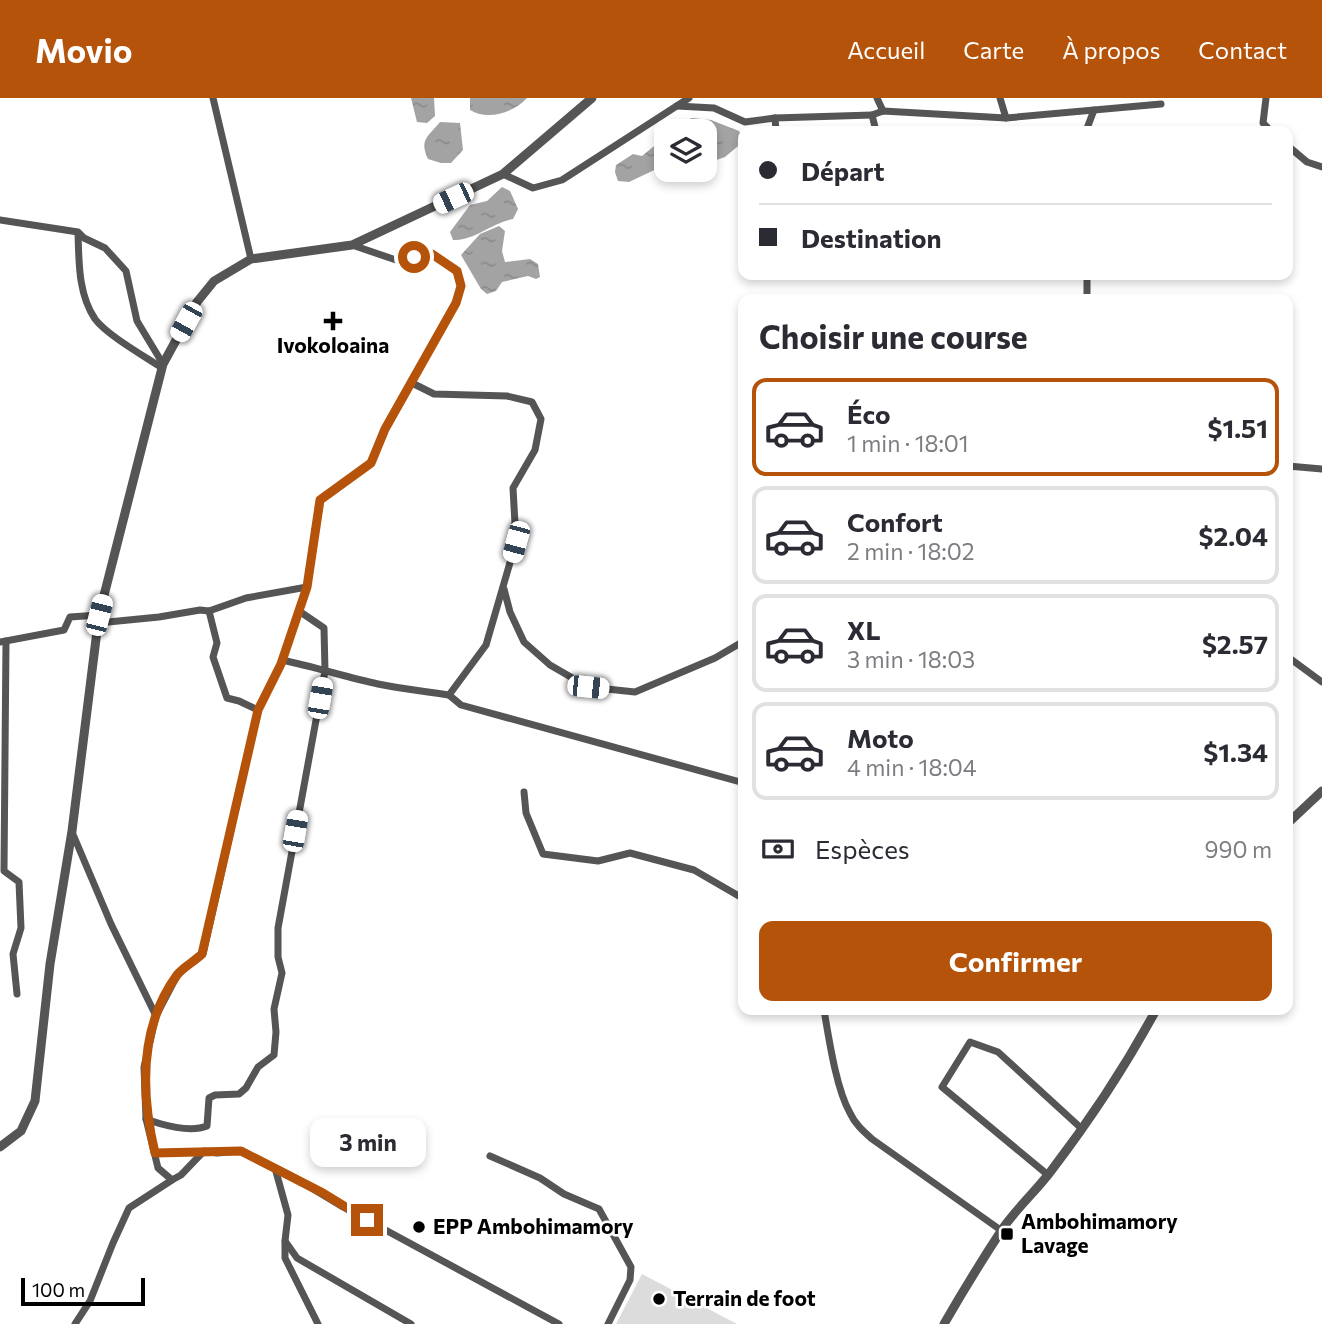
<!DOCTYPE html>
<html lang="fr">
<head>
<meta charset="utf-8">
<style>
  body { margin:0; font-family:Commissioner,sans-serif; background:#f7f7f7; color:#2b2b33; height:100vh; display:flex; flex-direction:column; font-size:26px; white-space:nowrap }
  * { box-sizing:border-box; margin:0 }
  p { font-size:23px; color:#7c7c81 }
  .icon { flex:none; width:38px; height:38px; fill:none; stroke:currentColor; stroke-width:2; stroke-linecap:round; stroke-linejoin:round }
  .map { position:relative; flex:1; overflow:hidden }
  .side { position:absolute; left:738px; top:196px; width:555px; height:721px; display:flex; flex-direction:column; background:#fff; border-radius:14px; box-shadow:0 4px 10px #0003 }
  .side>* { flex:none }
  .banner { position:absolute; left:738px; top:28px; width:555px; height:154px; border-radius:14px; box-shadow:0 4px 10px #0003; display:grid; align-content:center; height:154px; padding:0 21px; background:#fff }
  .buttons { position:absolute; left:654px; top:21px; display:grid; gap:14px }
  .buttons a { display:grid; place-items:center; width:63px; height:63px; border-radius:14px; background:#fff; box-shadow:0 4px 10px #0003; font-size:35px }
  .scale { position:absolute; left:21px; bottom:18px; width:124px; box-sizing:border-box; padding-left:7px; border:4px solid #000; border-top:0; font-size:19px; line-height:24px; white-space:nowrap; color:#000; -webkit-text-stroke:5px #fff; paint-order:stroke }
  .end { position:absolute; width:32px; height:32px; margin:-16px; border:9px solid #b45309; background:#fff; box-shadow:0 0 0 4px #fff }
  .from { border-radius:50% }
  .bubble { position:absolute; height:49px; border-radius:14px; background:#fff; box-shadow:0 4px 10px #0003; font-size:23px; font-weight:700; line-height:49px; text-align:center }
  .car { position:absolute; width:21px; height:42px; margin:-21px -10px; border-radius:9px; box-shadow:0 0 5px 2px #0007; background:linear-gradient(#fff 24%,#345 0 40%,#fff 0 76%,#345 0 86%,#fff 0) }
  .banner b { display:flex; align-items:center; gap:24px; height:66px; font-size:26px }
  .banner b+b { border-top:2px solid #e1e1e2 }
  .banner i { width:18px; height:18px; background:#2b2b33 }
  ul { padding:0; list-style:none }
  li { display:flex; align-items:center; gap:21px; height:98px; margin:0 14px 10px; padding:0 7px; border:4px solid #e1e1e2; border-radius:14px }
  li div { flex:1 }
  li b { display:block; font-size:26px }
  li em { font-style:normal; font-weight:700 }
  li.selected { border-color:#b45309 }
  li>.icon { width:63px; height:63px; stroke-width:1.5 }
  h2 { padding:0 21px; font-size:32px; line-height:84px }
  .pay { display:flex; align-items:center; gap:18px; height:77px; padding:0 21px; font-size:26px }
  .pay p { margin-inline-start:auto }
  .primary-button { display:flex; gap:14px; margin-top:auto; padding:14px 21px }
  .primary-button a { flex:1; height:80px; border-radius:14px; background:#b45309; color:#fff; font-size:28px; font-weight:700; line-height:80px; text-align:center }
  header { display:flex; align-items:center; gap:42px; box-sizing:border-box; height:98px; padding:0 35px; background:#b45309; color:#fff }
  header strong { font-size:33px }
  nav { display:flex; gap:38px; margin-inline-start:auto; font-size:24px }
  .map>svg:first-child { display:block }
  .pitch { fill:#dcdcdc }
  .water { fill:url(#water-ripples) }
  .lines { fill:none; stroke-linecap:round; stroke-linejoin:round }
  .minor { stroke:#555; stroke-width:7 }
  .tertiary { stroke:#555; stroke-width:9 }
  .route { stroke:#b45309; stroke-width:9 }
  .poi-dot { fill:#000; stroke:#fff; stroke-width:2.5 }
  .labels { text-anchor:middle; stroke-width:5; stroke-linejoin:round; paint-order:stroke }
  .poi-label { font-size:21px; font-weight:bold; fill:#000; stroke:#fff; text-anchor:start }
</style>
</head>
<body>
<header>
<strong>Movio</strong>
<nav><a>Accueil</a><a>Carte</a><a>À propos</a><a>Contact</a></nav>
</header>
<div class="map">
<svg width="1322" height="1226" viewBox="0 0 1322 1226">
  <defs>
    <pattern id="water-ripples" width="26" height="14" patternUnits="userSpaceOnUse" patternTransform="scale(1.75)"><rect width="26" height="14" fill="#a3a3a3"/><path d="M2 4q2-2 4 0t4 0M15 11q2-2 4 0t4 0" fill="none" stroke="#8b8b8b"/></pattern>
  </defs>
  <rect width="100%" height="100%" fill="#fff"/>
  <polygon class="pitch" points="642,1176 737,1226 616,1226"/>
  <g class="water">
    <polygon points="411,0 434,0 435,18 427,25 417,24"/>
    <path d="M470,0h57c-14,15 -39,23 -57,12z"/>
    <polygon points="692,20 711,22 739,33 744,43 725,59 708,65 705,63 705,33 667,33 669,28"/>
    <path d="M440,24l20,1 3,27 -12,13h-10l-13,-4c-9,-20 0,-22 12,-37z"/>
    <polygon points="667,34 667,66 629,84 618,83 615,74 616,67 633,56 642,58 665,39"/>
    <path d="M502,89l8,4 8,18 -5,10c-22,4 -37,21 -60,21l-3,-8 20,-27 17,-4z"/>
    <polygon points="499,128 505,133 502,153 505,164 530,161 538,166 540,179 536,181 528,178 502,184 496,193 487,196 481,191 461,157 480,136"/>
  </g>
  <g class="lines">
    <g class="minor">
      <polyline points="213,0 251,161"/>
      <polyline points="877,0 883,13"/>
      <polyline points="1000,0 1006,20"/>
      <polyline points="1266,0 1263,25 1271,33"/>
      <polyline points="677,8 714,10 745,24 775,20 872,17"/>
      <polyline points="775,20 776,33"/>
      <polyline points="876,33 872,17 883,13 1006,20 1161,6"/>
      <polyline points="1086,33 1094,12"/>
      <polyline points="1288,48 1307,64 1322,69"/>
      <polyline points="503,76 533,90 562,82 689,0"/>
      <polyline points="0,122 78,134 84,140 105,150 126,173 137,223 163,266"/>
      <path d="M78,135c1,28 0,61 17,86 12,16 49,37 67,49"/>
      <polyline points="1087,177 1087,201"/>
      <polyline points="893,201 903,201"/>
      <polyline points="412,285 434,296 507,298 532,304 541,321 535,352 513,390 516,444 486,547 449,597 461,607 744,685"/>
      <polyline points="1288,368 1322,371"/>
      <polyline points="504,491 510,514 524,544 550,567 588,589 635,594 715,560 744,543"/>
      <polyline points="209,513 217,545 213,559 227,600 239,603 258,612"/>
      <polyline points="98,525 159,519 200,512 209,513 246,500 307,489"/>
      <polyline points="6,543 4,773 19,784 21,830 13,856 17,896"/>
      <polyline points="0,544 64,532 70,519 99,517"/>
      <polyline points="1288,559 1322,584"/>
      <path d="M282,562c33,7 64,17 96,24 23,5 47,7 71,11"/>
      <polyline points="524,694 526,715 543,756 598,763 630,755 694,772 744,801"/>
      <polyline points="72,734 111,826 156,918 144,969 146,1021 158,1070 172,1082 181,1077 204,1053 217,1055 241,1053 295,1080 343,1109 559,1226"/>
      <path d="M824,912c5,29 12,78 26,103 5,11 13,18 22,26l130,92"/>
      <polyline points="156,918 178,876 203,856 258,612 281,566 307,489 320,402 371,365 385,331 456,205 461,188 457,173 432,156 396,162 352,147"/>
      <path d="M146,1021c16,6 44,14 61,7l2,-28 6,-3 24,-1 7,-6 12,-21 16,-12 2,-23 -2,-23 8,-36 -4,-16v-29l47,-257 -1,-43 -25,-17"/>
      <polyline points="155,1055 204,1054"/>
      <polyline points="490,1058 540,1080 564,1096 599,1111 631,1169 630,1182 608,1226"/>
      <polyline points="275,1070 288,1117 285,1143 297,1160 411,1226"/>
      <polyline points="1048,1077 942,989 970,944 998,954 1082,1031"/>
      <polyline points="285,1144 285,1160 318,1226"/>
      <polyline points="75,1226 90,1203 113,1145 129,1110 172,1082"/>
    </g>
    <g class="tertiary">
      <polyline points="1288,725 1322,693"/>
      <polyline points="0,1049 21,1033 35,1003 50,866 72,733 99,517 163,266 197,204 214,183 251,161 352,147 503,76 592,0"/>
      <path d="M944,1226c19,-33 38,-64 59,-96 14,-20 33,-37 48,-57 39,-51 74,-104 105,-161"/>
    </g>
  </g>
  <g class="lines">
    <path class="route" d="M367,1122l-44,-27 -82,-42 -86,2c-14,-59 -16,-126 22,-178 6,-8 18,-14 25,-21l56,-244 23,-46 26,-77 13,-87 51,-37 14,-34 71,-126 5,-17 -4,-15 -25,-17 -18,3"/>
  </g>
  <g class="poi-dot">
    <path d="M329.5 212.5h7v7h7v7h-7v7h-7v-7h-7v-7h7z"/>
    <circle cx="419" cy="1129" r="7"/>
    <rect x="1000" y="1129" width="14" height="14" rx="3.5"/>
    <circle cx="659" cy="1201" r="7"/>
  </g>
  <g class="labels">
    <g class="poi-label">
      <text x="333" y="255" text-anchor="middle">Ivokoloaina</text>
      <text x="1021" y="1131">Ambohimamory<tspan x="1021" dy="24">Lavage</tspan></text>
      <text x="433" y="1136">EPP Ambohimamory</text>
      <text x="673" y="1208">Terrain de foot</text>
    </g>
  </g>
</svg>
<div class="buttons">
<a><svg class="icon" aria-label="layers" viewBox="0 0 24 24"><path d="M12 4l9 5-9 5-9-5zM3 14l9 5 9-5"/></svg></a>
</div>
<div class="scale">100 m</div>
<i class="end from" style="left:414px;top:159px"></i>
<i class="end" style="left:367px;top:1122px"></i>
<div class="bubble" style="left:310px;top:1020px;width:116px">3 min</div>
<i class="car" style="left:453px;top:100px;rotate:245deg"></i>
<i class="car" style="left:186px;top:224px;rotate:209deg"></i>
<i class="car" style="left:516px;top:444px;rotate:195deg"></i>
<i class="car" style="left:99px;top:517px;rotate:14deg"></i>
<i class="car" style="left:588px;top:589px;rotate:96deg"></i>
<i class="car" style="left:320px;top:600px;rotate:10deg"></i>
<i class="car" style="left:295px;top:733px;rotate:10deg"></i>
<div class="banner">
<b><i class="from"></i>Départ</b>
<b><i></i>Destination</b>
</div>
<section class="side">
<h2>Choisir une course</h2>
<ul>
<li class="selected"><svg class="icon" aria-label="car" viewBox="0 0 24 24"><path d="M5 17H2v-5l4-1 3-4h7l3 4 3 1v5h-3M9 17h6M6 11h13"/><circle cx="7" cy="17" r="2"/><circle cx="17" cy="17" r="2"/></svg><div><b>Éco</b><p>1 min · 18:01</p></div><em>$1.51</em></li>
<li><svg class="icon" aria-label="car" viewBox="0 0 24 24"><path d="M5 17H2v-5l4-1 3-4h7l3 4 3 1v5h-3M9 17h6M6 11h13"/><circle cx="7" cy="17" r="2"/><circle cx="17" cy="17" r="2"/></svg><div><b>Confort</b><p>2 min · 18:02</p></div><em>$2.04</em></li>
<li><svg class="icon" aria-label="car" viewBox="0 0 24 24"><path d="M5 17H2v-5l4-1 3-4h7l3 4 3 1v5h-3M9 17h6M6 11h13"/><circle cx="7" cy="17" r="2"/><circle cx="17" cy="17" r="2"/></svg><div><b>XL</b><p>3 min · 18:03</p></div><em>$2.57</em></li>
<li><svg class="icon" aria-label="car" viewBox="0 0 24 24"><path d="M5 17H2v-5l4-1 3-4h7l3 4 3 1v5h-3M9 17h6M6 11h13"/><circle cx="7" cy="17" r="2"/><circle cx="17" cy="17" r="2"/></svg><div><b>Moto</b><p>4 min · 18:04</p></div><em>$1.34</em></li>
</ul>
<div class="pay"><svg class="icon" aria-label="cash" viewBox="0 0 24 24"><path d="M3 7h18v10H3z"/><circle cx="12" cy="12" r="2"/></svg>Espèces<p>990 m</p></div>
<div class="primary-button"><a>Confirmer</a></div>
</section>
</div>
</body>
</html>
